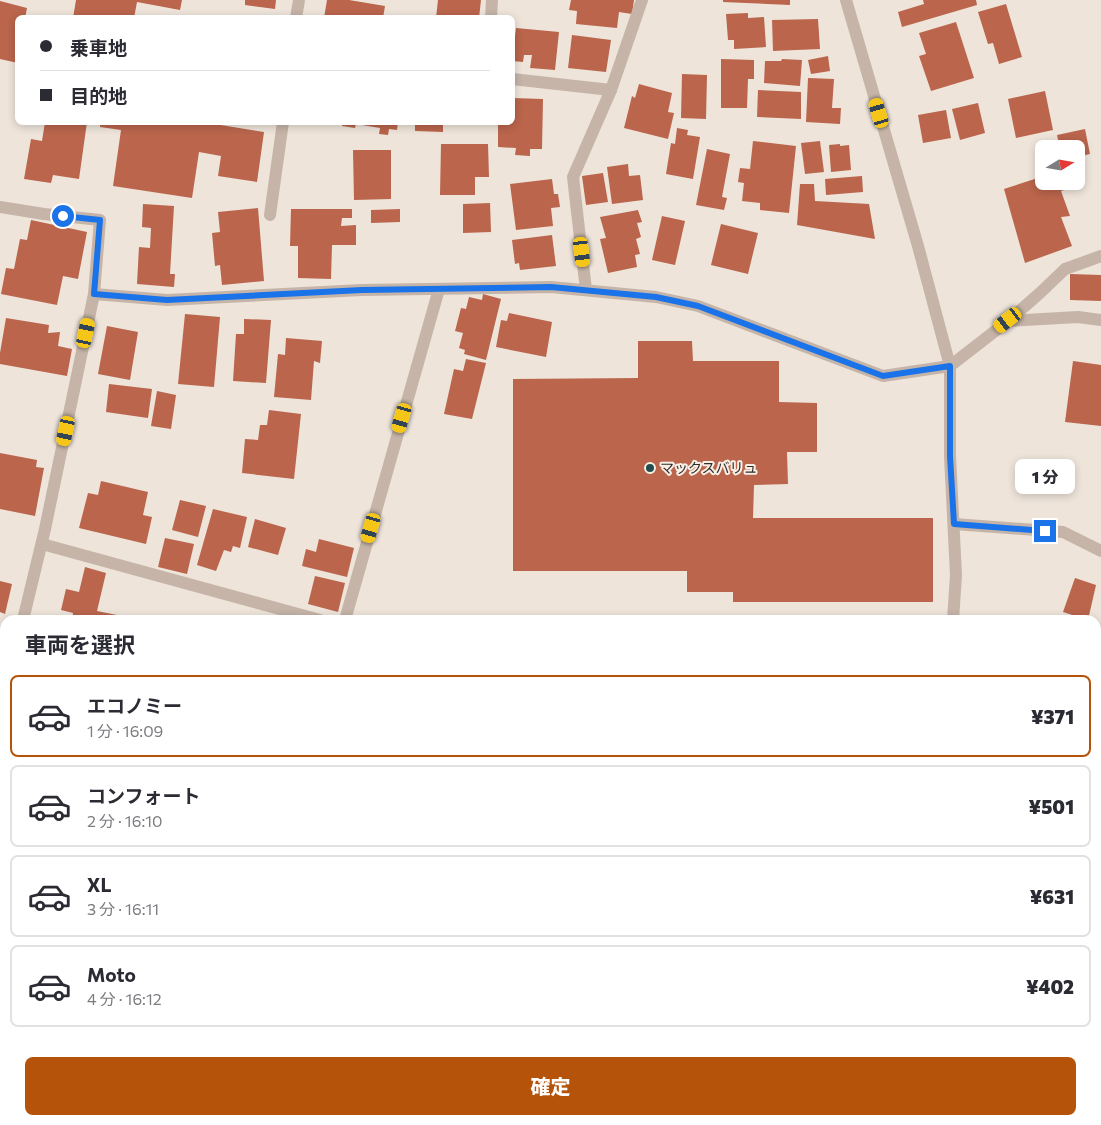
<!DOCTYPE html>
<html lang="ja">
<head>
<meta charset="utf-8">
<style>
  body { margin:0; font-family:Commissioner,"Noto Sans JP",sans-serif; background:#f2f2f3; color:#2b2b33; height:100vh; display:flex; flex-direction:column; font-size:19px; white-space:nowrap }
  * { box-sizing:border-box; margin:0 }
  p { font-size:16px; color:#7c7c81 }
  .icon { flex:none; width:28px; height:28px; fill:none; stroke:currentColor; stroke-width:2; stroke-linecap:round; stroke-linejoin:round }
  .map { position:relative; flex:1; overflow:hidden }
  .details { position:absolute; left:0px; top:615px; width:1101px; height:510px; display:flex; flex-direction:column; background:#fff; border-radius:15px 15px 0 0; box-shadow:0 2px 8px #0003 }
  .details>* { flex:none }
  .banner { position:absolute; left:15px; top:15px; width:500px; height:110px; border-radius:8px; box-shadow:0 2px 8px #0003; display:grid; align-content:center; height:110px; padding:0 25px; background:#fff }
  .needle { width:32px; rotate:79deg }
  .fabs { position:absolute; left:1035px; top:140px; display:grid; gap:10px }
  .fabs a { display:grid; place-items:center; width:50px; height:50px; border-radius:8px; background:#fff; box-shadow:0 2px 8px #0003; font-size:25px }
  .end { position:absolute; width:22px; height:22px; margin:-11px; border:6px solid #1a73e8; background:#fff; box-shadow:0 0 0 2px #fff }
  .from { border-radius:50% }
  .bubble { position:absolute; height:35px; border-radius:8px; background:#fff; box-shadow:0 2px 8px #0003; font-size:16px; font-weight:800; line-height:35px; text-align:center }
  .car { position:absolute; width:15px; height:30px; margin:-15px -8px; border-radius:6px; box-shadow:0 0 4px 1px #0007; background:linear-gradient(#f5c518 24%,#345 0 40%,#f5c518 0 76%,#345 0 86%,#f5c518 0) }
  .banner b { display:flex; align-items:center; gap:18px; height:48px; font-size:19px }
  .banner b+b { border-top:1px solid #e1e1e2 }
  .banner i { width:12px; height:12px; background:#2b2b33 }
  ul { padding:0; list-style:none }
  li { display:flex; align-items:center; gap:15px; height:82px; margin:0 10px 8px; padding:0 15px; border:2px solid #e1e1e2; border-radius:8px }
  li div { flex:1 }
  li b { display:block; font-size:19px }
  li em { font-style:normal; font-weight:800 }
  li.selected { border-color:#b45309 }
  li>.icon { width:45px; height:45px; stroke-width:1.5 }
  h2 { padding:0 25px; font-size:22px; line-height:60px }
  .action { display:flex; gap:10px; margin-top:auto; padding:10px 25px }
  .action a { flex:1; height:58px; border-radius:8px; background:#b45309; color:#fff; font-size:20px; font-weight:800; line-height:58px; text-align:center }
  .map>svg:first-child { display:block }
  .green { fill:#b2bc9b }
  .building { fill:#ba654c }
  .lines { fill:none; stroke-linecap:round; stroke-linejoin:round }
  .minor { stroke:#c5b4a7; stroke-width:12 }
  .major { stroke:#736159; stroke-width:12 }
  .route { stroke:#1a73e8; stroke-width:6 }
  .poi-dot { fill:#214d50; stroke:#f7eee5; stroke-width:2 }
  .labels { text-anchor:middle; stroke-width:4; stroke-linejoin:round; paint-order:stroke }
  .poi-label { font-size:14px; fill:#322a27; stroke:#f7eee5; text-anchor:start }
</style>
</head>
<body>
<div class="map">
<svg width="1101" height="1125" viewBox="0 0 1101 1125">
  <rect width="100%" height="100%" fill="#eee4da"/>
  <polygon class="green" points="344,1120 428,1120 426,1125 342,1125"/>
  <g class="building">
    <polygon points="76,0 182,0 180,10 137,2 134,18 73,18"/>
    <polygon points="245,0 276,0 275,9 245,5"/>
    <polygon points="327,0 349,0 385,6 383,18 324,18"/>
    <polygon points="438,0 481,0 479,18 436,18"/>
    <polygon points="571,0 634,0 632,14 619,12 617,28 576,24 577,11 569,10"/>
    <polygon points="723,0 790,0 790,5 723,2"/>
    <polygon points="923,0 976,0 977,5 902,27 898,12 924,4"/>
    <polygon points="0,1 27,8 25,18 18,18 18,63 0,59"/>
    <polygon points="1006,4 1022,57 999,64 993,43 988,44 978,12"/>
    <polygon points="748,13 748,18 764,17 766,47 734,49 734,40 728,40 726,14"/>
    <polygon points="818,19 820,49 773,51 772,20"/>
    <polygon points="956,22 974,78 931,91 919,56 926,54 919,33"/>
    <polygon points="516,28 559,32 555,70 530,68 532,55 524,55 523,62 512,61 512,43 514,44"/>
    <polygon points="572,35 611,40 606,72 568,68"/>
    <polygon points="828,56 830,71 811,74 808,60"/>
    <polygon points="721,59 754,60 754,79 748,79 747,108 721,108"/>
    <polygon points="782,59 802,60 800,86 764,83 765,61 781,61"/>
    <polygon points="682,74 707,75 706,119 681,118"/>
    <polygon points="808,78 834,79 832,108 841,108 840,124 806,122"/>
    <polygon points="639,84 672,93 668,112 674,113 668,139 624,128 632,96 635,98"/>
    <polygon points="758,90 801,92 801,119 757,117"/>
    <polygon points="1045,91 1053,130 1016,138 1008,99"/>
    <polygon points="512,98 543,99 542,149 530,149 530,156 515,155 516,148 498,147 498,122 512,122"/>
    <polygon points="978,103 985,133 960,140 952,109"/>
    <polygon points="946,110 951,138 923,143 918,115"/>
    <polygon points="45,122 87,122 79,179 53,175 51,183 24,179 31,139 42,141"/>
    <polygon points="100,122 202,122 264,132 257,182 218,176 221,156 199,152 192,198 113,186 121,130 100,127"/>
    <polygon points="343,122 398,122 397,130 389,129 388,135 379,134 380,128 356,124 355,128 342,126"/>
    <polygon points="407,122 443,122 443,132 415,131 415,125 407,125"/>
    <polygon points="677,128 688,130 687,135 700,137 693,179 666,174 671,143 675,144"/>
    <polygon points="1085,129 1090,154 1076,157 1076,149 1060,149 1057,135"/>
    <polygon points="753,141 796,146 789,213 760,210 760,203 742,201 744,183 738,182 740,168 750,169"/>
    <polygon points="820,141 824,172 805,174 801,143"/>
    <polygon points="441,144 488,144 489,177 475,177 475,195 440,195"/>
    <polygon points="840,144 840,146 849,145 851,170 831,172 829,145"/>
    <polygon points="707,149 730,154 722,197 727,198 724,210 696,205"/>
    <polygon points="353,150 391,150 391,199 354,200"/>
    <polygon points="628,164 629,176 640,175 643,200 612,204 607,167"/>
    <polygon points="603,173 608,202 586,205 582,176"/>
    <polygon points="1077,174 1080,185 1061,191 1070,216 1061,217 1072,246 1025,263 1004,189 1044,176 1044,181 1076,181"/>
    <polygon points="862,176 863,192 826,195 825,179"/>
    <polygon points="552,179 554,194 558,194 560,207 551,208 553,226 516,230 510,184"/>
    <polygon points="800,184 814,184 815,201 869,204 875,239 797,225"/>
    <polygon points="490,203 491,232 463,233 463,204"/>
    <polygon points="143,204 174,206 170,274 175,274 174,287 137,284 139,247 150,248 151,228 142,227"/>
    <polygon points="258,208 264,281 222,285 220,265 215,266 212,233 220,232 218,212"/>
    <polygon points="291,209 352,209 352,218 342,218 341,226 356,225 356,245 332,245 331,279 298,278 298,246 290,246"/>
    <polygon points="400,209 400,222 371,223 371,210"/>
    <polygon points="638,210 642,222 637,223 641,237 636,239 640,254 635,255 637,267 608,273 600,239 606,238 600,217"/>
    <polygon points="662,216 685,221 675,265 652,260"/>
    <polygon points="31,220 87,232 78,279 63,276 57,305 1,294 6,268 14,269 20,239 27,240"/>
    <polygon points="721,224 758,233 748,274 711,265"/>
    <polygon points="552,235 556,266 520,270 519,263 515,264 512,240"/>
    <polygon points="1070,274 1101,275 1101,301 1070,300"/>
    <polygon points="483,294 501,299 486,360 464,354 465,350 459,348 463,333 455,331 461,308 466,309 469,297 482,300"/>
    <polygon points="509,313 552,322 546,357 496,347 501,320 507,321"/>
    <polygon points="185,314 220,317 214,387 178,384"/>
    <polygon points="6,318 49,325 48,333 60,332 58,346 72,349 67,376 0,364 0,353"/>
    <polygon points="244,319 271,320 266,383 233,381 236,334 244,334"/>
    <polygon points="107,326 138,332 130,380 98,374"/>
    <polygon points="286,338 322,341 320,363 314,361 311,400 274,397 278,354 285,355"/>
    <polygon points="638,341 692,341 693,361 779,361 779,402 817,403 817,452 787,452 788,484 754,485 753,518 933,518 933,602 733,602 733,592 687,592 687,571 513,571 513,379 638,378"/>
    <polygon points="466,359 486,363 472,419 444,414 454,369 463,371"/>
    <polygon points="1073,361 1101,365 1101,426 1065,422"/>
    <polygon points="109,384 152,389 148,418 106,412"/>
    <polygon points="157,391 176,395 171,429 151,426"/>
    <polygon points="269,410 301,414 294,479 242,473 245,439 258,440 260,425 267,425"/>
    <polygon points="0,453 37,460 36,467 44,468 35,516 0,509"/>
    <polygon points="101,481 148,492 143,515 152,517 146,544 79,528 88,493 98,495"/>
    <polygon points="180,500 206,506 198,537 172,530"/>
    <polygon points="213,509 247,517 240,548 233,546 231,552 224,550 216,571 197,565"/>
    <polygon points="255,519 286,528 278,555 248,547"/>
    <polygon points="165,538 194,544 187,574 158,567"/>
    <polygon points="319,539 354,548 347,577 302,566 306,549 316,552"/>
    <polygon points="85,567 106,573 97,611 117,615 116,620 72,620 73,613 61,610 66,589 79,592"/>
    <polygon points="315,576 345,583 338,612 308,604"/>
    <polygon points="1075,578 1096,585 1088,620 1063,612"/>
    <polygon points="0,581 12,584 5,614 0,612"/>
    <polygon points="260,615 275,619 275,620 258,620"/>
    <polygon points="205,616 221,619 221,620 204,620"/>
    <polygon points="1096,703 1101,704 1101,823 1096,823"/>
    <polygon points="0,821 5,823 5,883 2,890 0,890"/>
    <polygon points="3,975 5,976 5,1021 0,1019 0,982"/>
    <polygon points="1096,1091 1101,1092 1101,1125 1064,1125 1065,1120 1096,1120"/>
    <polygon points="28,1120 76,1120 74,1125 26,1125"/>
    <polygon points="116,1120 142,1120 151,1125 114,1125"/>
    <polygon points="300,1120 321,1120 319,1125 314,1125"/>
    <polygon points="975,1120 998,1120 997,1125 975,1121"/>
  </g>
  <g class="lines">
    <g class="minor">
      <polyline points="846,0 918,246 950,366 950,456 956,575 953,620"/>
      <polyline points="296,18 299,0"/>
      <polyline points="491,18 492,0"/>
      <polyline points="512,79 611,90 642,0"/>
      <polyline points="0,207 44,214 100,220 94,294 45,529 23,620"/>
      <polyline points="270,215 283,122"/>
      <polyline points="586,290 573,177 611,90"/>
      <polyline points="94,294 167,300 362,290 551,287 656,297 698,306 883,376 950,366 1008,321 1041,292 1065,269 1101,256"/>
      <polyline points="1008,321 1078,317 1101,320"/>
      <polyline points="954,524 1063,532 1101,551"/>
      <polyline points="42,544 320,620"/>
      <polyline points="345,620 439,289"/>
      <polyline points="0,716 5,695"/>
      <polyline points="1096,1082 1101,1084"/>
      <polyline points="169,1120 179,1125"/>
      <polyline points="778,1120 783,1125"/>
      <polyline points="101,1125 104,1120"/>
      <polyline points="897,1125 898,1120"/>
    </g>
    <g class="major">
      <polyline points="0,776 5,778"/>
      <polyline points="1096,878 1101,877"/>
    </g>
  </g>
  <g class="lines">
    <polyline class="route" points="63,216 100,220 94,294 167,300 362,290 551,287 656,297 698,306 883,376 950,366 950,456 954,524 1045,531"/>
  </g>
  <circle class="poi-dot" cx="650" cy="468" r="5"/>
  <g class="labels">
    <g class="poi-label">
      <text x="660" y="473">マックスバリュ</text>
    </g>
  </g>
</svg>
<div class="fabs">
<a><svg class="needle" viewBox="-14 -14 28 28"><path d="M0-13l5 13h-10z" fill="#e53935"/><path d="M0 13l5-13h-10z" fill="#7c7c81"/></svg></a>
</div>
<i class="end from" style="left:63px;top:216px"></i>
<i class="end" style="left:1045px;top:531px"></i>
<div class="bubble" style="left:1015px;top:459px;width:60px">1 分</div>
<i class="car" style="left:879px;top:113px;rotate:343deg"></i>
<i class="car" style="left:582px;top:252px;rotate:173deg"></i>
<i class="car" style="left:1008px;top:320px;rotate:232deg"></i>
<i class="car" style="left:86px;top:333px;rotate:12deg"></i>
<i class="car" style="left:402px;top:418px;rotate:196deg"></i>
<i class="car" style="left:66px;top:431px;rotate:192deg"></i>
<i class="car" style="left:371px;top:528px;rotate:196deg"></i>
<div class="banner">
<b><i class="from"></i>乗車地</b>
<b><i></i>目的地</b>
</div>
<section class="details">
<h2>車両を選択</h2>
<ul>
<li class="selected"><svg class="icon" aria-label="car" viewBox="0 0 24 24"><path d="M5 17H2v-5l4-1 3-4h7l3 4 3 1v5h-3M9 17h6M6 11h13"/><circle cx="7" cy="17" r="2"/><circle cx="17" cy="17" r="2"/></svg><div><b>エコノミー</b><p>1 分 · 16:09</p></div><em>¥371</em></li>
<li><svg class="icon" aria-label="car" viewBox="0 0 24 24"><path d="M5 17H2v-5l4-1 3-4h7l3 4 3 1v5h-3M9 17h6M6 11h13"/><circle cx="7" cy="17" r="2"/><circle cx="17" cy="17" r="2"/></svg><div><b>コンフォート</b><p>2 分 · 16:10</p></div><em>¥501</em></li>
<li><svg class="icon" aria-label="car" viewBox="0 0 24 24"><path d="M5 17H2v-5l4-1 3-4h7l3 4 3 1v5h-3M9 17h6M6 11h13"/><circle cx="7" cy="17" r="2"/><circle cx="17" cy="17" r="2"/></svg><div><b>XL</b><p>3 分 · 16:11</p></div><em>¥631</em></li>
<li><svg class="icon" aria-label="car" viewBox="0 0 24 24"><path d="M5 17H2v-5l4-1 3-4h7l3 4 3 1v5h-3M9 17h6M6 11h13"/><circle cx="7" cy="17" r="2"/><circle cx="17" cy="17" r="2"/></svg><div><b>Moto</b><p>4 分 · 16:12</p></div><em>¥402</em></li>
</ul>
<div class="action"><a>確定</a></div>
</section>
</div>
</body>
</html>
